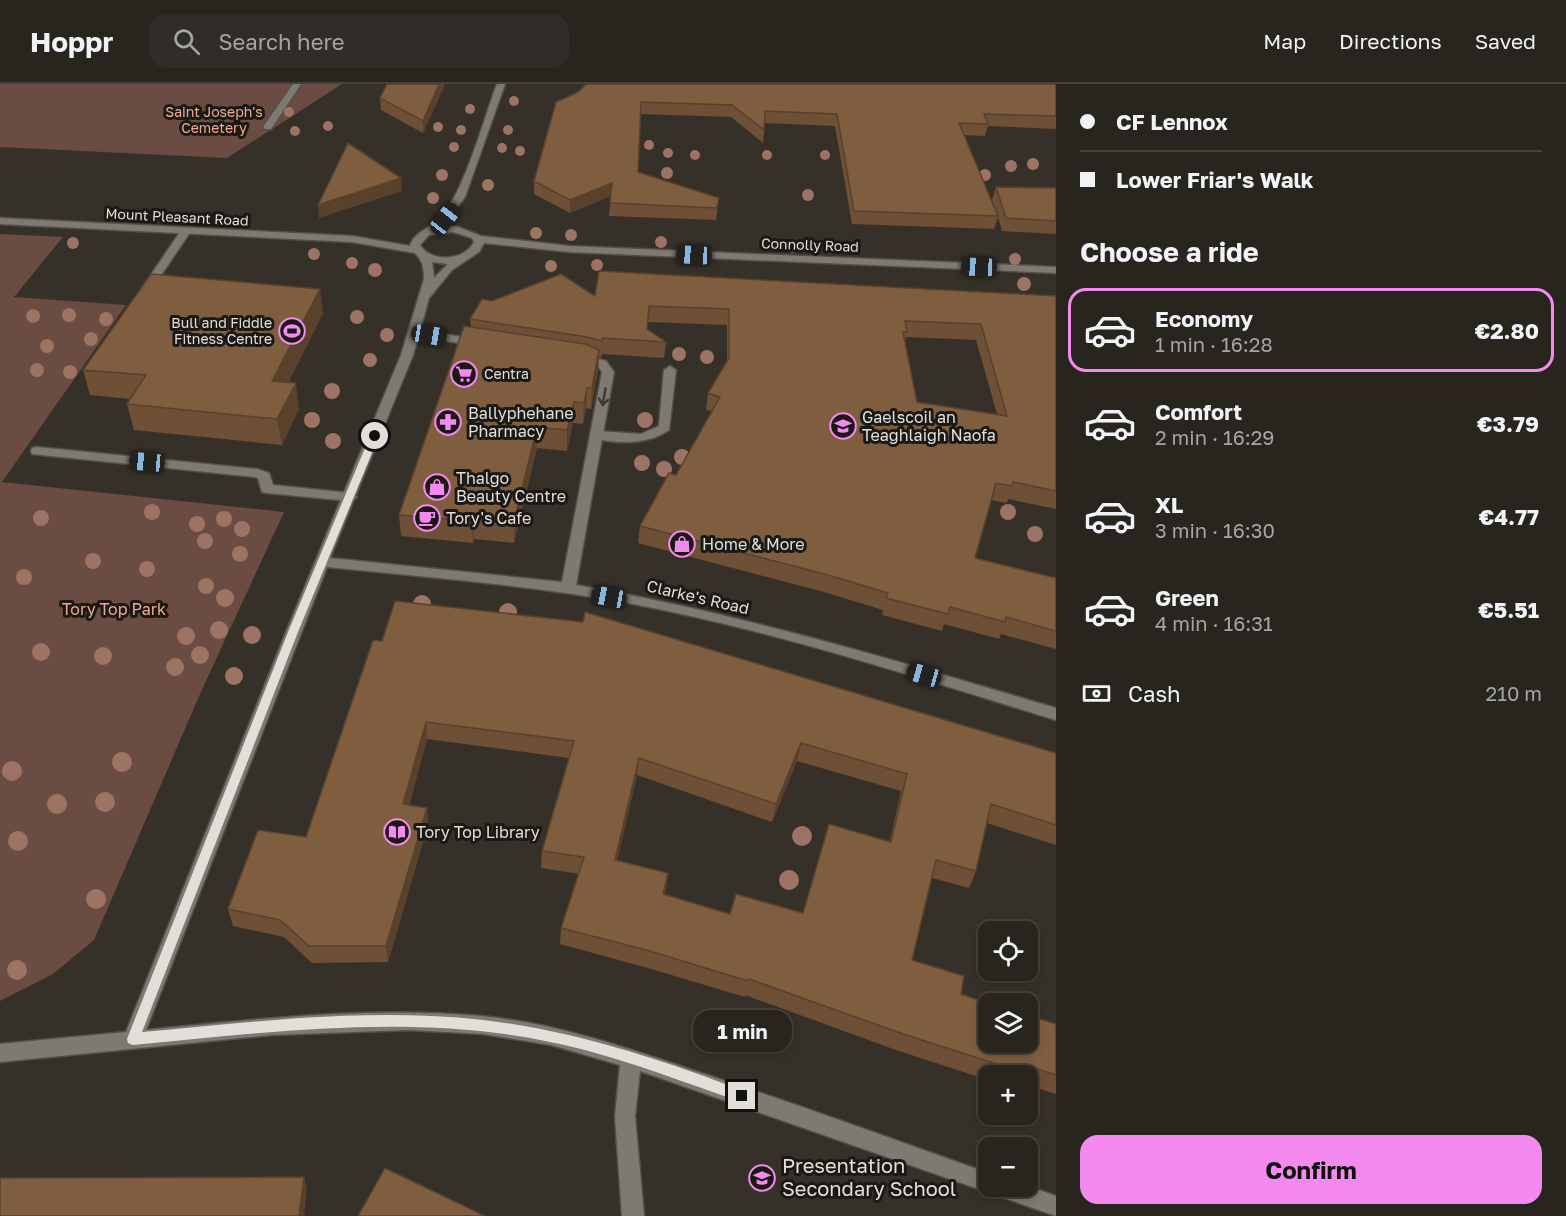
<!DOCTYPE html>
<html lang="en">
<head>
<meta charset="utf-8">
<style>
  body { margin:0; font-family:"Golos Text",sans-serif; background:#302d28; color:#f1f3f6; height:100vh; display:flex; flex-direction:column; font-size:22px; white-space:nowrap }
  * { box-sizing:border-box; margin:0 }
  p { font-size:20px; color:#a5a5a4 }
  .icon { flex:none; width:33px; height:33px; fill:none; stroke:currentColor; stroke-width:2; stroke-linecap:round; stroke-linejoin:round }
  .map { position:relative; flex:1; overflow:hidden }
  .sheet { display:flex; flex-direction:column; background:#28251f; width:510px }
  .sheet>* { flex:none }
  .top-card { display:grid; align-content:center; height:132px; padding:0 24px; background:#28251f }
  .buttons { position:absolute; left:978px; top:837px; display:grid; gap:12px }
  .buttons a { display:grid; place-items:center; width:60px; height:60px; border-radius:12px; background:#28251f; box-shadow:0 3px 9px #0003,0 0 0 2px #44423d; font-size:30px }
  .end { position:absolute; width:27px; height:27px; margin:-14px; border:8px solid #e2dfda; background:#111; box-shadow:0 0 0 3px #111 }
  .from { border-radius:50% }
  .bubble { position:absolute; height:42px; border-radius:18px; background:#28251f; box-shadow:0 3px 9px #0003,0 0 0 2px #44423d; font-size:20px; font-weight:700; line-height:42px; text-align:center }
  .car { position:absolute; width:18px; height:36px; margin:-18px -9px; border-radius:8px; box-shadow:0 0 4px 2px #0007; background:linear-gradient(#222 24%,#8ab4d8 0 40%,#222 0 76%,#8ab4d8 0 86%,#222 0) }
  .top-card b { display:flex; align-items:center; gap:21px; height:57px; font-size:22px }
  .top-card b+b { border-top:2px solid #44423d }
  .top-card i { width:15px; height:15px; background:#f1f3f6 }
  ul { padding:0; list-style:none }
  li { display:flex; align-items:center; gap:18px; height:84px; margin:0 12px 9px; padding:0 12px; border:3px solid transparent; border-radius:18px }
  li div { flex:1 }
  li b { display:block; font-size:22px }
  li em { font-style:normal; font-weight:700 }
  li.selected { border-color:#f489f0 }
  li>.icon { width:54px; height:54px; stroke-width:1.5 }
  h2 { padding:0 24px; font-size:27px; line-height:72px }
  .pay { display:flex; align-items:center; gap:15px; height:66px; padding:0 24px; font-size:22px }
  .pay p { margin-inline-start:auto }
  .action { display:flex; gap:12px; margin-top:auto; padding:12px 24px }
  .action a { flex:1; height:69px; border-radius:18px; background:#f489f0; color:#111; font-size:24px; font-weight:700; line-height:69px; text-align:center }
  header { display:flex; align-items:center; gap:36px; box-sizing:border-box; height:84px; padding:0 30px; background:#28251f; border-bottom:2px solid #44423d }
  header strong { font-size:28px }
  nav { display:flex; gap:33px; margin-inline-start:auto; font-size:21px }
  .search { width:420px; height:54px; background:#302d28; display:flex; align-items:center; gap:15px; box-sizing:border-box; padding:0 21px; border-radius:18px; color:#a5a5a4; font-size:22px }
  main { display:flex; flex:1; min-height:0 }
  .map>svg:first-child { display:block }
  .green { fill:#6a4c42 }
  .lines { fill:none; stroke-linecap:round; stroke-linejoin:round }
  .lane-casing { stroke:#535049; stroke-width:3 }
  .street-casing { stroke:#535049; stroke-width:3 }
  .lane { fill:#7f7a71; fill-rule:evenodd }
  .street { fill:#7f7a71; fill-rule:evenodd }
  .tree { fill:#9d7363 }
  .wall { fill:#6d5036; fill-rule:evenodd }
  .shaded-wall { fill:#59412c }
  .building { fill:#7f5d3f; stroke:#59412c; stroke-width:1.5; fill-rule:evenodd }
  .oneway { stroke:#3e3b35 }
  .route { fill:#e2dfda }
  .labels { text-anchor:middle; stroke-width:6; stroke-linejoin:round; paint-order:stroke }
  .far-park-label { font-size:14px; fill:#f2a992; stroke:#1b1915 }
  .far-street-label { font-size:14px; fill:#e2dfda; stroke:#1b1915 }
  .far-poi-label { font-size:14px; fill:#e2dfda; stroke:#1b1915; text-anchor:end }
  .poi-label { font-size:16px; fill:#e2dfda; stroke:#1b1915; text-anchor:start }
  .street-label { font-size:16px; fill:#e2dfda; stroke:#1b1915 }
  .park-label { font-size:16px; fill:#f2a992; stroke:#1b1915 }
  .near-poi-label { font-size:20px; fill:#e2dfda; stroke:#1b1915; text-anchor:start }
</style>
</head>
<body>
<header>
<strong>Hoppr</strong>
<div class="search"><svg class="icon" aria-label="search" viewBox="0 0 24 24"><circle cx="10" cy="10" r="6"/><path d="M15 15l6 6"/></svg>Search here</div>
<nav><a>Map</a><a>Directions</a><a>Saved</a></nav>
</header>
<main>
<div class="map">
<svg width="1056" height="1132" viewBox="0 0 1056 1132">
  <rect width="100%" height="100%" fill="#353129"/>
  <g class="green">
    <polygon points="0,0 342,0 227,74 0,63"/>
    <polygon points="0,150 63,153 14,213 126,221 2,398 284,428 200,610 94,856 53,890 0,917"/>
  </g>
  <g class="lines">
    <g class="lane-casing">
      <g id="lane">
        <polygon points="293,0 301,0 271,45 265,45 263,43"/>
        <polygon points="182,145 191,147 151,206 143,206 142,204"/>
        <path d="M670,282l6,4 -7,60c-22,15 -51,14 -76,8l-2,-3 6,-4 44,3 18,-8 5,-56z"/>
        <polygon points="37,363 257,385 269,389 273,401 350,409 357,413 350,417 267,409 262,408 258,394 255,393 32,370 31,367 32,364"/>
      </g>
    </g>
    <g class="street-casing">
      <path id="street" d="M497,0h8l-40,113 -22,29 15,1 23,9 88,10 487,21v6l-487,-21 -85,-9 -5,9 -27,18 -23,28 -9,32 60,10 6,3 -6,3 -62,-9 -5,18 -83,203 232,24 40,-210 -4,-6 -22,-6v-4l4,-2 26,7 8,11 -38,213c163,28 321,76 480,123v12c-141,-43 -283,-90 -428,-117 -100,-18 -200,-26 -301,-36l-181,463c111,-11 224,-24 335,-14 73,7 143,31 211,54 99,32 198,68 296,103v13h40l28,10v20l-416,-145 -5,45 9,100h-22l-7,-100 5,-51 -69,-20 -68,-11 -74,-4 -138,5 -271,27v-18l126,-12 160,-400 115,-277 23,-76c0,-11 -1,-18 -9,-26l-63,-11 -352,-18v-6l352,18 58,10c4,-15 23,-18 32,-30 24,-29 41,-95 55,-132zM453,148l19,6 2,4c-9,19 -43,21 -54,3l9,-10zM432,178l16,2 -14,14z"/>
    </g>
    <use href="#lane" class="lane"/>
    <use href="#street" class="street"/>
  </g>
  <g class="tree">
    <circle cx="514" cy="17" r="5"/>
    <circle cx="470" cy="25" r="5"/>
    <circle cx="289" cy="28" r="5"/>
    <circle cx="328" cy="42" r="5"/>
    <circle cx="438" cy="43" r="5"/>
    <circle cx="461" cy="46" r="5"/>
    <circle cx="508" cy="46" r="5"/>
    <circle cx="295" cy="47" r="5"/>
    <circle cx="649" cy="61" r="5"/>
    <circle cx="454" cy="63" r="5"/>
    <circle cx="502" cy="64" r="5"/>
    <circle cx="520" cy="67" r="5"/>
    <circle cx="668" cy="69" r="5"/>
    <circle cx="695" cy="71" r="5"/>
    <circle cx="767" cy="71" r="5"/>
    <circle cx="825" cy="71" r="5"/>
    <circle cx="1033" cy="80" r="6"/>
    <circle cx="1011" cy="82" r="6"/>
    <circle cx="667" cy="89" r="6"/>
    <circle cx="442" cy="91" r="6"/>
    <circle cx="985" cy="91" r="6"/>
    <circle cx="488" cy="101" r="6"/>
    <circle cx="808" cy="111" r="6"/>
    <circle cx="433" cy="114" r="6"/>
    <circle cx="536" cy="149" r="6"/>
    <circle cx="571" cy="151" r="6"/>
    <circle cx="661" cy="158" r="6"/>
    <circle cx="73" cy="159" r="6"/>
    <circle cx="793" cy="163" r="6"/>
    <circle cx="831" cy="164" r="6"/>
    <circle cx="314" cy="170" r="6"/>
    <circle cx="1015" cy="175" r="6"/>
    <circle cx="352" cy="179" r="6"/>
    <circle cx="597" cy="181" r="6"/>
    <circle cx="551" cy="182" r="6"/>
    <circle cx="375" cy="186" r="7"/>
    <circle cx="1024" cy="200" r="7"/>
    <circle cx="69" cy="231" r="7"/>
    <circle cx="33" cy="232" r="7"/>
    <circle cx="357" cy="233" r="7"/>
    <circle cx="106" cy="235" r="7"/>
    <circle cx="387" cy="251" r="7"/>
    <circle cx="91" cy="255" r="7"/>
    <circle cx="47" cy="262" r="7"/>
    <circle cx="679" cy="270" r="7"/>
    <circle cx="707" cy="273" r="7"/>
    <circle cx="370" cy="276" r="7"/>
    <circle cx="37" cy="286" r="7"/>
    <circle cx="70" cy="288" r="7"/>
    <circle cx="332" cy="307" r="8"/>
    <circle cx="312" cy="336" r="8"/>
    <circle cx="645" cy="336" r="8"/>
    <circle cx="333" cy="357" r="8"/>
    <circle cx="682" cy="373" r="8"/>
    <circle cx="642" cy="379" r="8"/>
    <circle cx="664" cy="385" r="8"/>
    <circle cx="152" cy="428" r="8"/>
    <circle cx="1008" cy="428" r="8"/>
    <circle cx="41" cy="434" r="8"/>
    <circle cx="224" cy="435" r="8"/>
    <circle cx="197" cy="440" r="8"/>
    <circle cx="242" cy="445" r="8"/>
    <circle cx="1035" cy="450" r="8"/>
    <circle cx="205" cy="457" r="8"/>
    <circle cx="240" cy="470" r="8"/>
    <circle cx="93" cy="477" r="8"/>
    <circle cx="147" cy="485" r="8"/>
    <circle cx="24" cy="493" r="8"/>
    <circle cx="206" cy="502" r="8"/>
    <circle cx="225" cy="514" r="9"/>
    <circle cx="422" cy="520" r="9"/>
    <circle cx="508" cy="528" r="9"/>
    <circle cx="219" cy="546" r="9"/>
    <circle cx="252" cy="551" r="9"/>
    <circle cx="186" cy="552" r="9"/>
    <circle cx="41" cy="568" r="9"/>
    <circle cx="200" cy="571" r="9"/>
    <circle cx="103" cy="572" r="9"/>
    <circle cx="175" cy="583" r="9"/>
    <circle cx="234" cy="592" r="9"/>
    <circle cx="122" cy="678" r="10"/>
    <circle cx="12" cy="687" r="10"/>
    <circle cx="105" cy="718" r="10"/>
    <circle cx="57" cy="720" r="10"/>
    <circle cx="802" cy="752" r="10"/>
    <circle cx="18" cy="757" r="10"/>
    <circle cx="789" cy="796" r="10"/>
    <circle cx="96" cy="815" r="10"/>
    <circle cx="17" cy="886" r="10"/>
  </g>
  <g class="wall">
    <polygon points="445,0 423,49 381,26 380,14"/>
    <polygon points="1056,0 1056,45 988,42 985,52 964,51 996,128 992,116 996,103 1056,104 1056,150 1002,147 998,133 994,145 852,140 835,42 765,39 763,59 731,33 640,30 638,88 719,114 716,136 609,132 611,112 570,129 534,110 534,97 556,18"/>
    <path d="M595,212h461v213l-48,-10 -1,4 -16,-3 -16,58 81,20v71l-55,-15 -2,5 -55,-15 -2,7 -60,-16 1,-5 -59,-18 -186,-49 2,-17 36,-51 36,-64 -6,-1 2,-17 19,-32v-36l-79,-3 -1,7 19,13 -2,16 -62,-4 -1,4 -2,-1 -1,13 -7,39 -5,-1 -3,16 -10,-1 -6,28 -30,-3 -23,95 -40,-4 -1,4 -72,-7 -2,-21 72,-188 -1,-8 22,-18zM906,253l70,3 21,74 -80,-12 -12,-61z"/>
    <polygon points="323,229 288,299 299,325 282,361 134,346 127,320 130,315 90,311 83,286"/>
    <path d="M373,556l683,113v92l-69,-22 -11,48 -7,17 -37,-10 -20,82 49,34 95,30v70l-28,-9v-9h-40v4l-92,-30 -151,-55v2l-97,-29 -88,-24 1,-16 18,-54 -38,-6 1,-17 27,-93 -142,-19 -18,66 18,3 1,17 -40,137 -76,1 -28,-26 -51,-11 -5,-17 78,-72zM797,677l104,30 -11,50 -87,72 -73,1 -65,-20 1,-4 -49,-29 20,-86 135,47z"/>
  </g>
  <g class="shaded-wall">
    <polygon points="439,0 445,0 423,49 423,37"/>
    <polygon points="401,94 402,107 319,134 318,121"/>
    <polygon points="612,99 611,112 570,129 570,116"/>
    <polygon points="320,205 323,229 276,323 272,297"/>
    <polygon points="599,266 598,286 591,325 592,304"/>
    <polygon points="296,299 299,325 282,361 277,335"/>
    <polygon points="587,304 586,324 583,340 584,319"/>
    <polygon points="574,318 573,339 567,367 567,346"/>
    <polygon points="537,343 537,364 514,459 514,438"/>
    <polygon points="473,434 474,455 473,459 472,437"/>
    <polygon points="426,638 427,655 405,738 403,720"/>
    <polygon points="801,659 797,677 772,738 776,720"/>
    <polygon points="639,674 637,691 613,794 615,776"/>
    <polygon points="427,724 428,741 388,878 386,862"/>
    <polygon points="668,789 666,806 661,827 663,810"/>
    <polygon points="304,1093 307,1105 304,1132 299,1132"/>
  </g>
  <g class="building">
    <polygon points="387,0 439,0 423,37 380,14"/>
    <polygon points="586,0 1056,0 1056,32 984,30 988,40 959,39 998,132 854,127 837,30 765,27 764,46 732,21 641,18 638,88 719,114 717,124 610,119 612,99 570,116 534,97 556,18 578,8"/>
    <polygon points="348,59 401,94 318,121"/>
    <polygon points="996,103 1056,104 1056,137 1006,134"/>
    <path d="M599,187l457,25v195l-43,-9 -1,4 -16,-3 -21,75 81,20v53l-50,-14 -1,5 -55,-15 -2,7 -62,-16 2,-5 -60,-18 -188,-49 29,-53 7,2 44,-78 -12,-4 21,-35v-49l-80,-3 -2,23 19,13 -64,-4v3l-15,-4 -117,-18 12,-20 10,2 69,-27 34,22zM905,237l76,3 26,92 -90,-14 -14,-70h4z"/>
    <polygon points="151,190 320,205 272,297 296,299 277,335 127,320 146,291 83,286"/>
    <polygon points="464,242 585,260 599,266 592,304 587,304 584,319 574,318 567,346 537,343 514,438 473,434 472,437 399,431"/>
    <path d="M395,517l188,21 2,-10 471,141v72l-65,-21 -15,67 -40,-11 -24,100 52,16 -3,18 29,10h-2v38h40v-27l28,9v51l-30,-10 -1,8 -122,-39 -154,-55 -1,2 -98,-30 -89,-23 23,-71 -42,-6 32,-110 -148,-19 -23,82 24,4 -41,138h-77l-29,-26 -52,-11 30,-79 48,7 67,-197 9,1zM801,659l106,31 -16,68 -62,-18 -26,89 -67,-19 -6,20 -67,-20 5,-21 -53,-13 24,-102 137,46z"/>
    <polygon points="385,1084 485,1132 358,1132"/>
    <polygon points="304,1093 299,1132 0,1132 0,1094"/>
  </g>
  <defs><path id="oneway-shaft" d="M-6 0H5M1.5-3L5.5 0L1.5 3" fill="none" stroke-width="1.6" stroke-linecap="round" stroke-linejoin="round" transform="scale(1.5)"/></defs>
  <use class="oneway" href="#oneway-shaft" transform="translate(604 313) rotate(100)"/>
  <path class="route" d="M375,350l4,2 -81,196 -156,400c113,-10 228,-25 341,-12 88,10 181,40 263,72l2,4 -2,5 -4,1c-63,-21 -126,-47 -192,-60 -137,-29 -279,-10 -417,3l-5,-2 -1,-4 161,-407 82,-196z"/>
  <defs>
    <g id="stadium-ring" transform="scale(1.35)"><circle r="9.5" fill="#1b1915" stroke="#f489f0" stroke-width="1.5"/><path d="M0-5a6.5 5 0 1 0 0 10a6.5 5 0 1 0 0-10ZM-3.5-1.8h7v3.6h-7Z" fill="#f489f0"/></g>
    <g id="supermarket-ring" transform="scale(1.35)"><circle r="9.5" fill="#1b1915" stroke="#f489f0" stroke-width="1.5"/><path d="M-6-5.5h2.5l.6 2H6L4.5 2H-2.5L-4.4-4H-6ZM-1.5 3.2a1.3 1.3 0 1 0 .1 0ZM3 3.2a1.3 1.3 0 1 0 .1 0Z" fill="#f489f0"/></g>
    <g id="pharmacy-ring" transform="scale(1.35)"><circle r="9.5" fill="#1b1915" stroke="#f489f0" stroke-width="1.5"/><path d="M-2-6h4v4h4v4h-4v4h-4v-4h-4v-4h4Z" fill="#f489f0"/></g>
    <g id="school-ring" transform="scale(1.35)"><circle r="9.5" fill="#1b1915" stroke="#f489f0" stroke-width="1.5"/><path d="M0-5L7-2L0 1L-7-2ZM-4 1L0 2.5L4 1V4Q0 6-4 4Z" fill="#f489f0"/></g>
    <g id="shop-ring" transform="scale(1.35)"><circle r="9.5" fill="#1b1915" stroke="#f489f0" stroke-width="1.5"/><path d="M-5-2.5h2.3a2.7 3.5 0 0 1 5.4 0H5L5.5 6h-11ZM-1.5-2.5h3a1.5 2.3 0 0 0-3 0Z" fill="#f489f0"/></g>
    <g id="cafe-ring" transform="scale(1.35)"><circle r="9.5" fill="#1b1915" stroke="#f489f0" stroke-width="1.5"/><path d="M-5.5-4.5H6V0H3Q3 3.5 0 3.5H-2.5Q-5.5 3.5-5.5 0ZM3-3.2v2h1.7v-2ZM-6 4.5H4V6H-6Z" fill="#f489f0"/></g>
    <g id="library-ring" transform="scale(1.35)"><circle r="9.5" fill="#1b1915" stroke="#f489f0" stroke-width="1.5"/><path d="M-6-4Q-3-5.5-.7-3.5V5Q-3 3-6 4ZM6-4Q3-5.5 .7-3.5V5Q3 3 6 4Z" fill="#f489f0"/></g>
  </defs>
  <g fill-rule="evenodd">
    <use href="#stadium-ring" x="292" y="247"/>
    <use href="#supermarket-ring" x="464" y="290"/>
    <use href="#pharmacy-ring" x="448" y="338"/>
    <use href="#school-ring" x="843" y="342"/>
    <use href="#shop-ring" x="437" y="403"/>
    <use href="#cafe-ring" x="427" y="434"/>
    <use href="#shop-ring" x="682" y="460"/>
    <use href="#library-ring" x="397" y="748"/>
    <use href="#school-ring" x="762" y="1094"/>
  </g>
  <g class="labels">
    <g class="far-park-label">
      <text x="214" y="33">Saint Joseph's<tspan x="214" dy="16">Cemetery</tspan></text>
    </g>
    <g class="far-street-label">
      <text transform="translate(177 133) rotate(3)" y="5">Mount Pleasant Road</text>
      <text transform="translate(810 161) rotate(2)" y="5">Connolly Road</text>
    </g>
    <g class="far-poi-label">
      <text x="272" y="244">Bull and Fiddle<tspan x="272" dy="16">Fitness Centre</tspan></text>
      <text x="484" y="295" text-anchor="start">Centra</text>
    </g>
    <g class="poi-label">
      <text x="468" y="335">Ballyphehane<tspan x="468" dy="18">Pharmacy</tspan></text>
      <text x="862" y="339">Gaelscoil an<tspan x="862" dy="18">Teaghlaigh Naofa</tspan></text>
      <text x="456" y="400">Thalgo<tspan x="456" dy="18">Beauty Centre</tspan></text>
      <text x="446" y="440">Tory's Cafe</text>
      <text x="702" y="466">Home &amp; More</text>
      <text x="416" y="754">Tory Top Library</text>
    </g>
    <g class="street-label">
      <text transform="translate(698 513) rotate(13)" y="6">Clarke's Road</text>
    </g>
    <g class="park-label">
      <text x="114" y="531">Tory Top Park</text>
    </g>
    <g class="near-poi-label">
      <text x="782" y="1089">Presentation<tspan x="782" dy="23">Secondary School</tspan></text>
    </g>
  </g>
</svg>
<div class="buttons">
<a><svg class="icon" aria-label="locate" viewBox="0 0 24 24"><circle cx="12" cy="12" r="6"/><path d="M12 2v4M12 18v4M2 12h4M18 12h4"/></svg></a>
<a><svg class="icon" aria-label="layers" viewBox="0 0 24 24"><path d="M12 4l9 5-9 5-9-5zM3 14l9 5 9-5"/></svg></a>
<a>+</a>
<a>−</a>
</div>
<i class="end from" style="left:375px;top:352px"></i>
<i class="end" style="left:742px;top:1012px"></i>
<div class="bubble" style="left:693px;top:926px;width:99px">1 min</div>
<i class="car" style="left:445px;top:135px;rotate:38deg"></i>
<i class="car" style="left:694px;top:171px;rotate:273deg"></i>
<i class="car" style="left:979px;top:183px;rotate:272deg"></i>
<i class="car" style="left:429px;top:251px;rotate:99deg"></i>
<i class="car" style="left:147px;top:378px;rotate:275deg"></i>
<i class="car" style="left:609px;top:513px;rotate:281deg"></i>
<i class="car" style="left:924px;top:591px;rotate:286deg"></i>
</div>
<section class="sheet">
<div class="top-card">
<b><i class="from"></i>CF Lennox</b>
<b><i></i>Lower Friar's Walk</b>
</div>
<h2>Choose a ride</h2>
<ul>
<li class="selected"><svg class="icon" aria-label="car" viewBox="0 0 24 24"><path d="M5 17H2v-5l4-1 3-4h7l3 4 3 1v5h-3M9 17h6M6 11h13"/><circle cx="7" cy="17" r="2"/><circle cx="17" cy="17" r="2"/></svg><div><b>Economy</b><p>1 min · 16:28</p></div><em>€2.80</em></li>
<li><svg class="icon" aria-label="car" viewBox="0 0 24 24"><path d="M5 17H2v-5l4-1 3-4h7l3 4 3 1v5h-3M9 17h6M6 11h13"/><circle cx="7" cy="17" r="2"/><circle cx="17" cy="17" r="2"/></svg><div><b>Comfort</b><p>2 min · 16:29</p></div><em>€3.79</em></li>
<li><svg class="icon" aria-label="car" viewBox="0 0 24 24"><path d="M5 17H2v-5l4-1 3-4h7l3 4 3 1v5h-3M9 17h6M6 11h13"/><circle cx="7" cy="17" r="2"/><circle cx="17" cy="17" r="2"/></svg><div><b>XL</b><p>3 min · 16:30</p></div><em>€4.77</em></li>
<li><svg class="icon" aria-label="car" viewBox="0 0 24 24"><path d="M5 17H2v-5l4-1 3-4h7l3 4 3 1v5h-3M9 17h6M6 11h13"/><circle cx="7" cy="17" r="2"/><circle cx="17" cy="17" r="2"/></svg><div><b>Green</b><p>4 min · 16:31</p></div><em>€5.51</em></li>
</ul>
<div class="pay"><svg class="icon" aria-label="cash" viewBox="0 0 24 24"><path d="M3 7h18v10H3z"/><circle cx="12" cy="12" r="2"/></svg>Cash<p>210 m</p></div>
<div class="action"><a>Confirm</a></div>
</section>
</main>
</body>
</html>
